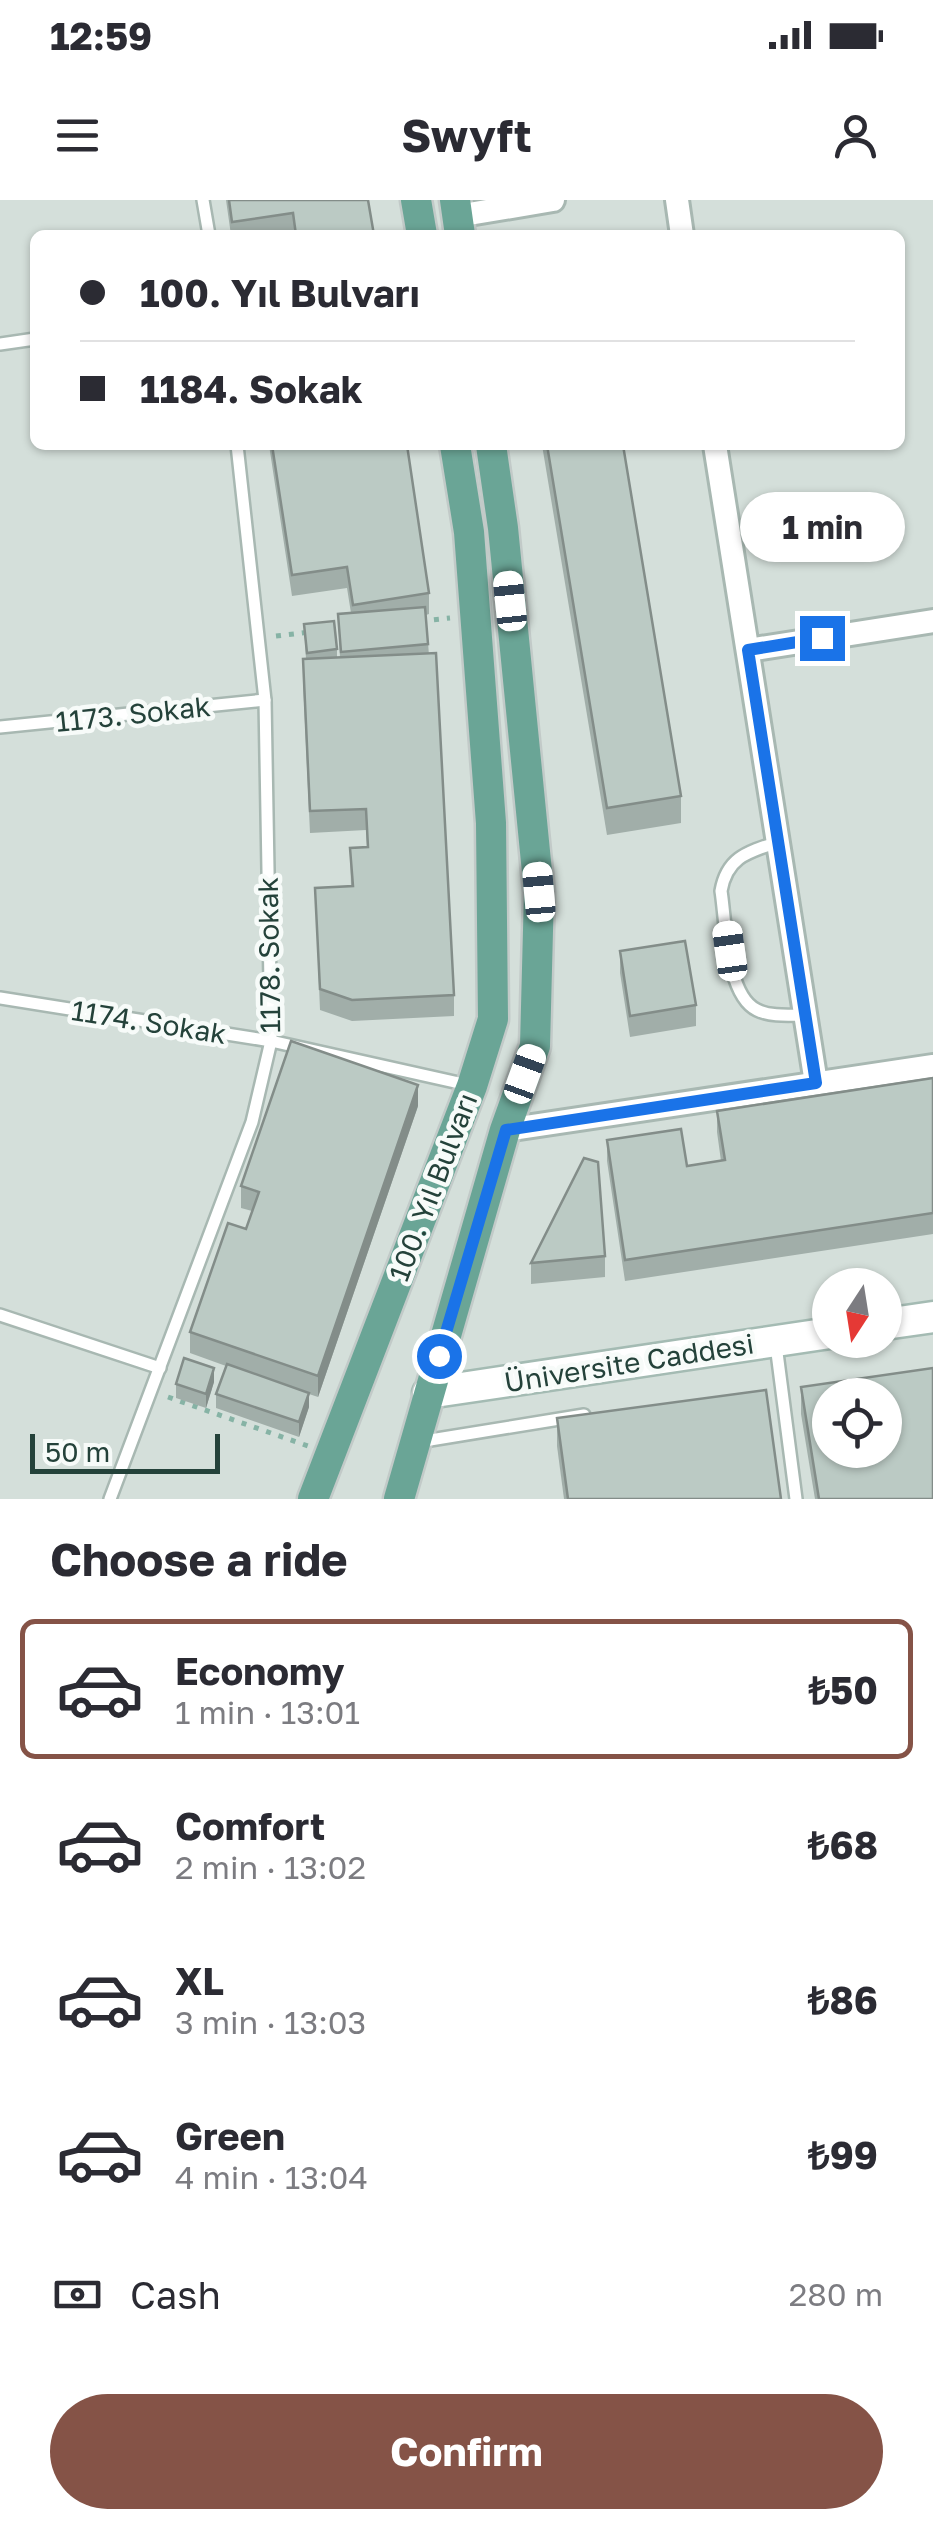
<!DOCTYPE html>
<html lang="en">
<head>
<meta charset="utf-8">
<style>
  body { margin:0; font-family:"Golos Text",sans-serif; background:#f7f7f7; color:#2b2b33; height:100vh; display:flex; flex-direction:column; font-size:38px; white-space:nowrap }
  * { box-sizing:border-box; margin:0 }
  p { font-size:32px; color:#7c7c81 }
  .icon { flex:none; width:55px; height:55px; fill:none; stroke:currentColor; stroke-width:2; stroke-linecap:round; stroke-linejoin:round }
  .map { position:relative; height:1299px; overflow:hidden }
  .panel { display:flex; flex-direction:column; background:#fff; flex:1 }
  .panel>* { flex:none }
  .guide { position:absolute; left:30px; top:30px; width:875px; height:220px; border-radius:15px; box-shadow:0 2px 8px #0004; display:grid; align-content:center; height:220px; padding:0 50px; background:#fff }
  .needle { width:65px; rotate:192deg }
  .buttons { position:absolute; left:812px; top:1068px; display:grid; gap:20px }
  .buttons a { display:grid; place-items:center; width:90px; height:90px; border-radius:50%; background:#fff; box-shadow:0 2px 8px #0004; font-size:50px }
  .scale { position:absolute; left:30px; bottom:25px; width:190px; box-sizing:border-box; padding-left:10px; border:5px solid #24423a; border-top:0; font-size:28px; line-height:35px; white-space:nowrap; color:#24423a; -webkit-text-stroke:8px #f7fbf9; paint-order:stroke }
  .end { position:absolute; width:45px; height:45px; margin:-22px; border:12px solid #1a73e8; background:#fff; box-shadow:0 0 0 5px #fff }
  .from { border-radius:50% }
  .bubble { position:absolute; height:70px; border-radius:35px; background:#fff; box-shadow:0 2px 8px #0004; font-size:32px; font-weight:700; line-height:70px; text-align:center }
  .car { position:absolute; width:30px; height:60px; margin:-30px -15px; border-radius:12px; box-shadow:0 0 8px 2px #0007; background:linear-gradient(#fff 24%,#345 0 40%,#fff 0 76%,#345 0 86%,#fff 0) }
  .guide b { display:flex; align-items:center; gap:35px; height:95px; font-size:38px }
  .guide b+b { border-top:2px solid #e1e1e2 }
  .guide i { width:25px; height:25px; background:#2b2b33 }
  ul { padding:0; list-style:none }
  li { display:flex; align-items:center; gap:30px; height:140px; margin:0 20px 15px; padding:0 30px; border:5px solid transparent; border-radius:15px }
  li div { flex:1 }
  li b { display:block; font-size:38px }
  li em { font-style:normal; font-weight:700 }
  li.active { border-color:#855347 }
  li>.icon { width:90px; height:90px; stroke-width:1.5 }
  h2 { padding:0 50px; font-size:45px; line-height:120px }
  .pay { display:flex; align-items:center; gap:25px; height:110px; padding:0 50px; font-size:38px }
  .pay p { margin-inline-start:auto }
  .cta { display:flex; gap:20px; margin-top:auto; padding:20px 50px }
  .cta a { flex:1; height:115px; border-radius:60px; background:#855347; color:#fff; font-size:40px; font-weight:700; line-height:115px; text-align:center }
  .status { display:flex; justify-content:space-between; align-items:center; height:70px; padding:0 50px; background:#fff; direction:ltr }
  .status svg { height:28px; fill:currentColor }
  header { display:flex; justify-content:space-between; align-items:center; height:130px; padding:0 50px; background:#fff; font-size:45px; font-weight:700 }
  .map>svg:first-child { display:block }
  .built { fill:#d4dfda; fill-rule:evenodd }
  .lines { fill:none; stroke-linecap:round; stroke-linejoin:round }
  .lane-casing { stroke:#a8b8b2; stroke-width:16 }
  .street-casing { stroke:#a8b8b2; stroke-width:28 }
  .secondary-casing { stroke:#a4bbb3; stroke-width:35 }
  .primary-casing { stroke:#c2cac8; stroke-width:35 }
  .path { stroke:#86b3a5; stroke-width:5; stroke-dasharray:5 8; stroke-linecap:butt }
  .lane { stroke:#fff; stroke-width:11 }
  .street { stroke:#fff; stroke-width:22 }
  .secondary { stroke:#fff; stroke-width:30 }
  .primary { stroke:#6aa596; stroke-width:30 }
  .wall { fill:#a1aea9 }
  .shaded-wall { fill:#838d89 }
  .building { fill:#bbcac4; stroke:#838d89; stroke-width:2.5; fill-rule:evenodd }
  .route { stroke:#1a73e8; stroke-width:12 }
  .labels { text-anchor:middle; stroke-width:9; stroke-linejoin:round; paint-order:stroke }
  .street-label { font-size:28px; fill:#24423a; stroke:#f7fbf9 }
</style>
</head>
<body>
<div class="status"><b>12:59</b><svg viewBox="0 0 49 12"><path d="M0 12V9h3v3zM5 12V6h3v6zM10 12V3h3v9zM15 12V0h3v12zM26 1h20v11H26zM47 4h2v5h-2z"/></svg></div>
<header><svg class="icon" aria-label="menu" viewBox="0 0 24 24"><path d="M4 6h16M4 12h16M4 18h16"/></svg>Swyft<svg class="icon" aria-label="person" viewBox="0 0 24 24"><circle cx="12" cy="8" r="4"/><path d="M4 21q1-7 8-7t8 7"/></svg></header>
<div class="map">
<svg width="933" height="1299" viewBox="0 0 933 1299">
  <rect width="100%" height="100%" fill="#e6efeb"/>
  <path class="built" d="M0,0h933v1299h-933zM35,35h865v210h-865zM830,1085h55v55h-55zM830,1195h55v55h-55z"/>
  <g class="lines">
    <g class="lane-casing">
      <g id="lane">
        <polyline points="203,0 209,35"/>
        <polyline points="0,144 35,139"/>
        <polyline points="0,527 265,500"/>
        <path d="M778,642c-30,10 -51,15 -57,49 5,31 5,104 36,119 14,7 33,5 48,5"/>
        <polyline points="0,798 271,841 468,885"/>
        <polyline points="0,1115 160,1168"/>
        <polyline points="776,1145 796,1299"/>
        <polyline points="418,1242 584,1215"/>
        <polyline points="110,1299 252,922 271,841 265,500 237,245"/>
      </g>
    </g>
    <g class="street-casing">
      <g id="street">
        <polyline points="677,0 682,35"/>
        <polyline points="457,16 553,0"/>
        <polyline points="715,245 816,883"/>
        <polyline points="748,450 933,421"/>
        <polyline points="505,930 933,866"/>
      </g>
    </g>
    <g class="secondary-casing">
      <g id="secondary">
        <polyline points="885,1124 933,1117"/>
        <polyline points="428,1193 830,1133"/>
      </g>
    </g>
    <g class="primary-casing">
      <g id="primary">
        <polyline points="416,0 422,35"/>
        <polyline points="455,0 460,35"/>
        <polyline points="313,1299 472,886 493,819 491,623 469,332 455,245"/>
        <polyline points="399,1299 505,930 535,846 539,692 503,328 491,245"/>
      </g>
    </g>
    <g class="path">
      <polyline points="421,421 450,418"/>
      <polyline points="276,436 310,432"/>
      <polyline points="168,1197 308,1246"/>
    </g>
    <use href="#lane" class="lane"/>
    <use href="#street" class="street"/>
    <use href="#secondary" class="secondary"/>
    <use href="#primary" class="primary"/>
  </g>
  <g class="wall">
    <polygon points="226,0 368,0 374,35 293,35 293,34 231,35"/>
    <polygon points="269,245 407,245 429,393 429,414 426,415 454,795 454,816 352,821 320,810 315,688 351,686 350,648 367,647 366,630 310,633 303,481 303,459 306,459 304,424 337,449 337,458 340,458 338,414 351,413 347,388 292,396"/>
    <polygon points="542,245 623,245 681,596 681,623 607,635"/>
    <polygon points="620,751 696,805 696,826 630,837 620,773"/>
    <polygon points="933,878 933,1034 625,1081 607,961 607,940 687,966 721,961 717,932 717,911"/>
    <polygon points="418,906 318,1197 309,1194 309,1207 299,1237 216,1208 216,1194 226,1166 190,1153 190,1132 246,1029 252,1011 241,1008 241,986"/>
    <polygon points="605,1056 605,1077 531,1084 531,1063"/>
    <polygon points="214,1182 206,1208 176,1198 176,1184"/>
    <polygon points="801,1187 933,1299 815,1299 801,1214"/>
    <polygon points="557,1218 781,1299 564,1299 557,1246"/>
  </g>
  <g class="shaded-wall">
    <polygon points="418,885 418,906 318,1197 318,1176"/>
    <polygon points="214,1168 214,1182 206,1208 206,1194"/>
    <polygon points="309,1193 309,1207 299,1237 299,1222"/>
  </g>
  <g class="building">
    <polygon points="229,0 368,0 374,35 296,35 293,13 232,22"/>
    <polygon points="272,245 407,245 429,393 353,405 347,367 292,375"/>
    <polygon points="547,245 623,245 681,596 607,608"/>
    <polygon points="425,407 428,444 341,452 338,414"/>
    <polygon points="334,421 337,449 307,453 304,424"/>
    <polygon points="436,453 454,795 352,800 320,789 315,688 353,686 350,648 368,647 366,609 310,611 303,459"/>
    <polygon points="685,741 696,805 630,816 620,751"/>
    <polygon points="291,841 418,885 318,1176 190,1132 228,1023 246,1029 259,992 241,986"/>
    <polygon points="933,878 933,1013 625,1060 607,940 681,929 687,966 725,960 717,911"/>
    <polygon points="584,958 598,962 605,1056 531,1063"/>
    <polygon points="184,1158 214,1168 206,1194 176,1184"/>
    <polygon points="227,1164 309,1193 299,1222 216,1194"/>
    <path d="M933,1168v131h-114l-18,-112zM830,1195h55v55h-55z"/>
    <polygon points="766,1190 781,1299 568,1299 557,1218"/>
  </g>
  <g class="lines">
    <polyline class="route" points="439,1156 506,930 816,883 748,450 822,438"/>
  </g>
  <g class="labels">
    <g class="street-label">
      <text transform="translate(133 514) rotate(-6)" y="10">1173. Sokak</text>
      <text transform="translate(269 755) rotate(-91)" y="10">1178. Sokak</text>
      <text transform="translate(149 822) rotate(9)" y="10">1174. Sokak</text>
      <text transform="translate(433 987) rotate(-69)" y="10">100. Yıl Bulvarı</text>
      <text transform="translate(629 1163) rotate(-9)" y="10">Üniversite Caddesi</text>
    </g>
  </g>
</svg>
<div class="buttons">
<a><svg class="needle" viewBox="-14 -14 28 28"><path d="M0-13l5 13h-10z" fill="#e53935"/><path d="M0 13l5-13h-10z" fill="#7c7c81"/></svg></a>
<a><svg class="icon" aria-label="locate" viewBox="0 0 24 24"><circle cx="12" cy="12" r="6"/><path d="M12 2v4M12 18v4M2 12h4M18 12h4"/></svg></a>
</div>
<div class="scale">50 m</div>
<i class="end from" style="left:439px;top:1156px"></i>
<i class="end" style="left:822px;top:438px"></i>
<div class="bubble" style="left:740px;top:292px;width:165px">1 min</div>
<i class="car" style="left:510px;top:401px;rotate:354deg"></i>
<i class="car" style="left:539px;top:692px;rotate:355deg"></i>
<i class="car" style="left:730px;top:751px;rotate:352deg"></i>
<i class="car" style="left:525px;top:874px;rotate:20deg"></i>
<div class="guide">
<b><i class="from"></i>100. Yıl Bulvarı</b>
<b><i></i>1184. Sokak</b>
</div>
</div>
<section class="panel">
<h2>Choose a ride</h2>
<ul>
<li class="active"><svg class="icon" aria-label="car" viewBox="0 0 24 24"><path d="M5 17H2v-5l4-1 3-4h7l3 4 3 1v5h-3M9 17h6M6 11h13"/><circle cx="7" cy="17" r="2"/><circle cx="17" cy="17" r="2"/></svg><div><b>Economy</b><p>1 min · 13:01</p></div><em>₺50</em></li>
<li><svg class="icon" aria-label="car" viewBox="0 0 24 24"><path d="M5 17H2v-5l4-1 3-4h7l3 4 3 1v5h-3M9 17h6M6 11h13"/><circle cx="7" cy="17" r="2"/><circle cx="17" cy="17" r="2"/></svg><div><b>Comfort</b><p>2 min · 13:02</p></div><em>₺68</em></li>
<li><svg class="icon" aria-label="car" viewBox="0 0 24 24"><path d="M5 17H2v-5l4-1 3-4h7l3 4 3 1v5h-3M9 17h6M6 11h13"/><circle cx="7" cy="17" r="2"/><circle cx="17" cy="17" r="2"/></svg><div><b>XL</b><p>3 min · 13:03</p></div><em>₺86</em></li>
<li><svg class="icon" aria-label="car" viewBox="0 0 24 24"><path d="M5 17H2v-5l4-1 3-4h7l3 4 3 1v5h-3M9 17h6M6 11h13"/><circle cx="7" cy="17" r="2"/><circle cx="17" cy="17" r="2"/></svg><div><b>Green</b><p>4 min · 13:04</p></div><em>₺99</em></li>
</ul>
<div class="pay"><svg class="icon" aria-label="cash" viewBox="0 0 24 24"><path d="M3 7h18v10H3z"/><circle cx="12" cy="12" r="2"/></svg>Cash<p>280 m</p></div>
<div class="cta"><a>Confirm</a></div>
</section>
</body>
</html>
